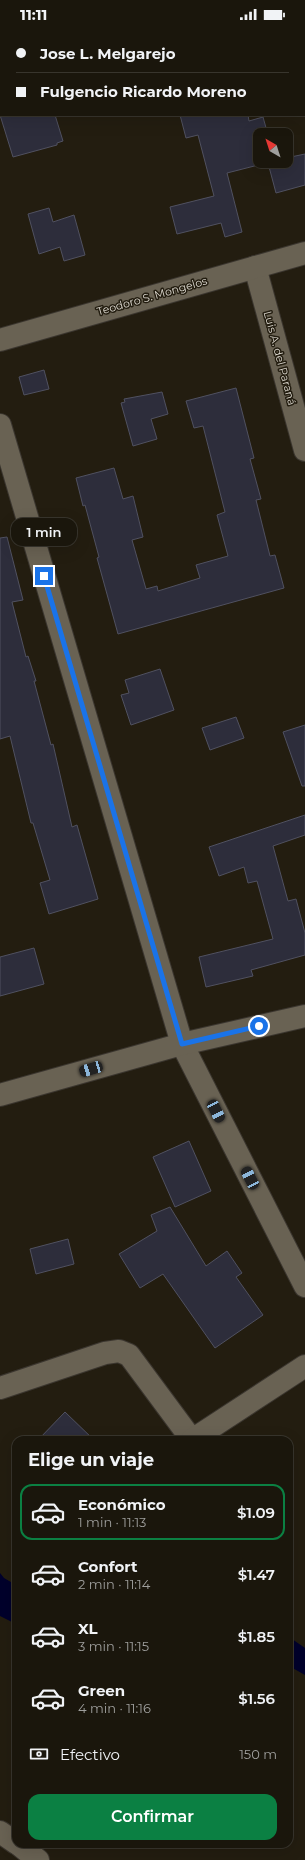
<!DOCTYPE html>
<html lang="es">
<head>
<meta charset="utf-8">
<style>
  body { margin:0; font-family:Montserrat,sans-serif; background:#27231a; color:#f1f3f6; height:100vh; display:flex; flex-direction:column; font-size:15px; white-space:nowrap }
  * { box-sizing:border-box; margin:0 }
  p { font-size:13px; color:#9f9f9d }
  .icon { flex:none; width:22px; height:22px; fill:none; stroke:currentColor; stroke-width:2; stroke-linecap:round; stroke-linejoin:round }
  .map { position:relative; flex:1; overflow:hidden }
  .panel { position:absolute; left:12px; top:1408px; width:281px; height:412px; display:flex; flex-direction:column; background:#1a160c; border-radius:12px; box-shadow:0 4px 16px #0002,0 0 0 1px #38352d }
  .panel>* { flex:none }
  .banner { position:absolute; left:0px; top:0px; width:305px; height:88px; box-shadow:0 4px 16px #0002,0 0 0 1px #38352d; display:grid; align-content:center; height:88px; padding:0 16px; background:#1a160c }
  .needle { width:26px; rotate:321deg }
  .buttons { position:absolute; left:253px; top:100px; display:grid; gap:8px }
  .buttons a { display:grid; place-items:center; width:40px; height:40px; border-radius:8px; background:#1a160c; box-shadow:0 4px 16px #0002,0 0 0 1px #38352d; font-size:20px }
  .end { position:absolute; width:18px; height:18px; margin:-9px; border:5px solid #1a73e8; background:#fff; box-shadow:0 0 0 2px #fff }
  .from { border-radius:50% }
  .bubble { position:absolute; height:28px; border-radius:12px; background:#1a160c; box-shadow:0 4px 16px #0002,0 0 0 1px #38352d; font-size:13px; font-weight:600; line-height:28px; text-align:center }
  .car { position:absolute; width:12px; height:24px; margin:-12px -6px; border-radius:5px; box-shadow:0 0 3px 1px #0007; background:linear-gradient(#222 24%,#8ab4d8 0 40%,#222 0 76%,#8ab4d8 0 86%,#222 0) }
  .banner b { display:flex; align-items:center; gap:14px; height:38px; font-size:15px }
  .banner b+b { border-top:1px solid #38352d }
  .banner i { width:10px; height:10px; background:#f1f3f6 }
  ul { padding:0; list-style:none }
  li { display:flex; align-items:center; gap:12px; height:56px; margin:0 8px 6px; padding:0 8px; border:2px solid transparent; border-radius:12px }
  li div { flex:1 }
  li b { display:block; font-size:15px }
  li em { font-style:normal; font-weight:600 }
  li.current { border-color:#0b8043 }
  li>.icon { width:36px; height:36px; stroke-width:1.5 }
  h2 { padding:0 16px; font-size:18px; line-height:48px }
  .pay { display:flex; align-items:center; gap:10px; height:44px; padding:0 16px; font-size:15px }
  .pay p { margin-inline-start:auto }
  .button { display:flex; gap:8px; margin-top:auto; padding:8px 16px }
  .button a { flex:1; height:46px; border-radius:12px; background:#0b8043; color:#fff; font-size:16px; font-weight:600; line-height:46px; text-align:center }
  .status { display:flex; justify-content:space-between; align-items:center; height:28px; padding:0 20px; background:#1a160c; direction:ltr }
  .status svg { height:11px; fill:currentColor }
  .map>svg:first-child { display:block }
  .water { fill:#00002b }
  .building { fill:#2d2d3b; stroke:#505160 }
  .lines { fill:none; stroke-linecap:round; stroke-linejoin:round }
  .minor-casing { stroke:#3b362f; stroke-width:24 }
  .minor { stroke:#696253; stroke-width:22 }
  .route { stroke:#1a73e8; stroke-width:5 }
  .labels { text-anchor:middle; stroke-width:3; stroke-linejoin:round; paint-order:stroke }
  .street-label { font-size:11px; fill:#dfdbd2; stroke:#231d10 }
</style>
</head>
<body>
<div class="status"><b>11:11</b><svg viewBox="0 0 49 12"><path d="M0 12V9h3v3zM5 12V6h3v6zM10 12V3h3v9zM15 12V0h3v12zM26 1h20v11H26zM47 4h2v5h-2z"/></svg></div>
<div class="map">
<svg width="305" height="1832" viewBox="0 0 305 1832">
  <rect width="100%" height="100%" fill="#231d10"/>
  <g class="water">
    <polygon points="0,1545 4,1550 16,1557 16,1596 0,1588"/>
    <polygon points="289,1609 305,1620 305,1647 289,1638"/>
  </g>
  <g class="building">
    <polygon points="0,87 55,87 63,113 57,115 57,117 13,129"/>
    <polygon points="180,87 248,87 249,93 263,89 268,107 260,107 260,133 274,133 227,145 242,204 225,209 221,195 177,206 170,179 214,168 198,107 186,110"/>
    <polygon points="305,126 305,157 276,165 268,135 286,133 286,130"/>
    <polygon points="49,180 53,194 74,187 85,227 64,233 60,219 39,226 28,186"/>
    <polygon points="44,342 49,361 24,367 19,349"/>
    <polygon points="236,360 254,430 250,431 261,471 256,472 270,528 275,527 284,560 118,606 97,530 99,529 85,477 83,478 76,450 114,440 123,471 133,468 143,509 132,512 146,561 157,558 158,563 200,550 196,537 228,528 217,487 225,484 203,398 194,400 186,373"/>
    <polygon points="162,364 168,386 151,391 157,411 133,418 121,375 125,374 124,371"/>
    <polygon points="7,509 23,572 12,574 26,629 28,628 36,653 34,653 51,717 53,716 72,799 77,797 98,871 49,886 40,855 50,852 33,795 31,795 10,708 0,711 0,510"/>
    <polygon points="160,641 174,682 131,697 121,667 129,665 125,652"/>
    <polygon points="236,689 244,710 210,722 202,700"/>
    <polygon points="305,697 305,758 302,758 283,704"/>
    <polygon points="305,787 305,807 273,818 288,873 296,871 305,905 305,927 251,942 253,948 206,959 199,929 273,911 257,853 248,855 244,839 219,848 209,819"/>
    <polygon points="34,920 44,956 0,968 0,929"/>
    <polygon points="189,1113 211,1163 175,1179 153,1129"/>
    <polygon points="170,1179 206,1238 227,1223 242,1245 236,1249 263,1287 215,1320 163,1246 140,1260 119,1226 157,1203 151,1187"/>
    <polygon points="68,1211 74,1236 36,1246 30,1221"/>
    <polygon points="65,1384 94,1412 38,1412"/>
  </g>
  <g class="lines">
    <g class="minor-casing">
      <g id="minor">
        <polyline points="52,1 55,0"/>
        <polyline points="0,15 1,15"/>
        <polyline points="255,239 305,422"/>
        <polyline points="0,312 305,225"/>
        <polyline points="0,397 182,1016 305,1258"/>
        <polyline points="0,1067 182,1016 305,988"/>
        <polyline points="0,1360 105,1325 119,1323 129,1327 192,1412"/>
        <polyline points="192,1412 305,1338"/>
        <polyline points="0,1804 16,1815"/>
        <polyline points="18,1816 38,1832"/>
      </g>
    </g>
    <use href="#minor" class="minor"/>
  </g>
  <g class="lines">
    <polyline class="route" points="44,548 182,1016 259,998"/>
  </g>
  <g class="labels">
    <g class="street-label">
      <text transform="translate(152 268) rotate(-16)" y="4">Teodoro S. Mongelos</text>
      <text transform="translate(280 330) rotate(75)" y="4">Luis A. del Paraná</text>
    </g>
  </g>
</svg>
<div class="buttons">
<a><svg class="needle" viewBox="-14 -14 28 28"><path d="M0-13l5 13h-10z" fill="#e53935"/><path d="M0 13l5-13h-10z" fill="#9f9f9d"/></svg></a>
</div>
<i class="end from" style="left:259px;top:998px"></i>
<i class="end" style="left:44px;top:548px"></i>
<div class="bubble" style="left:11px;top:490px;width:66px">1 min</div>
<i class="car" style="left:91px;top:1041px;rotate:254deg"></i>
<i class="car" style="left:216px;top:1083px;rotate:153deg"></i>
<i class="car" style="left:250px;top:1150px;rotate:333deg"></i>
<div class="banner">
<b><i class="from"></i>Jose L. Melgarejo</b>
<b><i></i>Fulgencio Ricardo Moreno</b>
</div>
<section class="panel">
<h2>Elige un viaje</h2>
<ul>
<li class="current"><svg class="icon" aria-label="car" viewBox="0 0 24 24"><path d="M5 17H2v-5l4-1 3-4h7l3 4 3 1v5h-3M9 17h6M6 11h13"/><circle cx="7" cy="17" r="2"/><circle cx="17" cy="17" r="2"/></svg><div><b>Económico</b><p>1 min · 11:13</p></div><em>$1.09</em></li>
<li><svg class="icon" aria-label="car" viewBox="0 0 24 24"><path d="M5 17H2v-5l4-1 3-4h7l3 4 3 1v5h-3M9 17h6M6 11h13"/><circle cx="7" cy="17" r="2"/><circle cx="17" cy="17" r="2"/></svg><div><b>Confort</b><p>2 min · 11:14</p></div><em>$1.47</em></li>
<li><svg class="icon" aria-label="car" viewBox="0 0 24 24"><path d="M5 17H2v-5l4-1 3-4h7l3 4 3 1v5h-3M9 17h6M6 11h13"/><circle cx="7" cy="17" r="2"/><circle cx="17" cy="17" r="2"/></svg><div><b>XL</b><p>3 min · 11:15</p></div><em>$1.85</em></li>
<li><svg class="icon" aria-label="car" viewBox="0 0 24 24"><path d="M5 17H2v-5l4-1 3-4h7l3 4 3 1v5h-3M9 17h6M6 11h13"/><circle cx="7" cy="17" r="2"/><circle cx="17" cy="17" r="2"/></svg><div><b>Green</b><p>4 min · 11:16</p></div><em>$1.56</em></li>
</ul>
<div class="pay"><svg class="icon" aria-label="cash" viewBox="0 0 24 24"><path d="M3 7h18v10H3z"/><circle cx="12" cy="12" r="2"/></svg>Efectivo<p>150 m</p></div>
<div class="button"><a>Confirmar</a></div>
</section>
</div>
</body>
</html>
